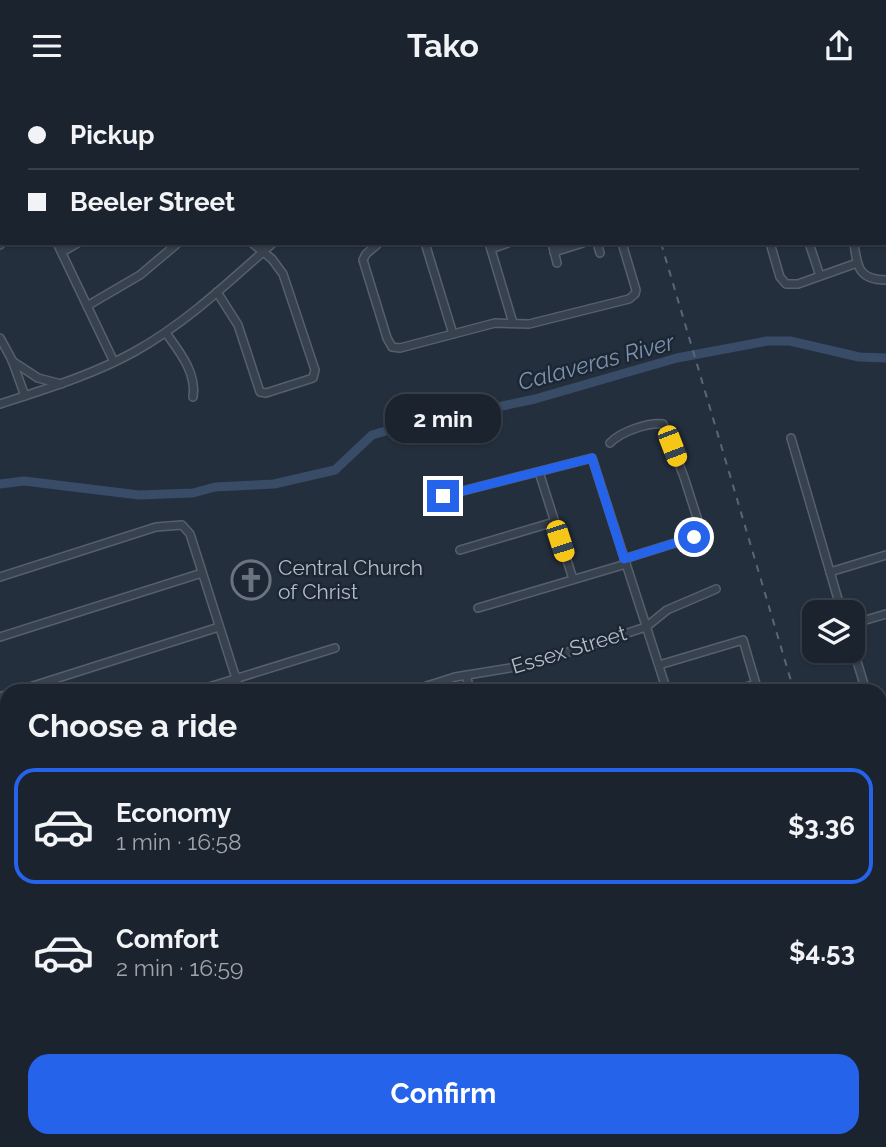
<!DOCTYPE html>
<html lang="en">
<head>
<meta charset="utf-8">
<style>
  body { margin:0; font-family:Raleway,sans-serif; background:#242b36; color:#f1f3f6; height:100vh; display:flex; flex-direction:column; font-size:26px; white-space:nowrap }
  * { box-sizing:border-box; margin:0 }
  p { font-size:23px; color:#a0a4aa }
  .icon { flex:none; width:38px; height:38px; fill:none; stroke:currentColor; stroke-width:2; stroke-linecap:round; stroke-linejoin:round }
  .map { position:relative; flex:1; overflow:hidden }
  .sheet { position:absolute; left:0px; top:593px; width:887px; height:464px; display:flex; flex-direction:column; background:#1b232e; border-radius:21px 21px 0 0; box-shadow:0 2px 5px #0004,0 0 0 2px #39404a }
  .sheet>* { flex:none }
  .top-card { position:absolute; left:0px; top:0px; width:887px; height:154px; box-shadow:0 2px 5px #0004,0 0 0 2px #39404a; display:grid; align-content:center; height:154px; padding:0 28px; background:#1b232e }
  .fabs { position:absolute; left:802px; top:509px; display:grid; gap:14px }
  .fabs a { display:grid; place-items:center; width:63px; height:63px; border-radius:14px; background:#1b232e; box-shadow:0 2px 5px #0004,0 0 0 2px #39404a; font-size:35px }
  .end { position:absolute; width:32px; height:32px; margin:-16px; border:9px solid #2563eb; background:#fff; box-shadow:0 0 0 4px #fff }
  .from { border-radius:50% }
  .bubble { position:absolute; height:49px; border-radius:21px; background:#1b232e; box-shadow:0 2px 5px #0004,0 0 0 2px #39404a; font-size:23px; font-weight:700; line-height:49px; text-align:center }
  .car { position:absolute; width:21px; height:42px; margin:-21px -10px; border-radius:9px; box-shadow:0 0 5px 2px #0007; background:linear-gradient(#f5c518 24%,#345 0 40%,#f5c518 0 76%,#345 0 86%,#f5c518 0) }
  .top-card b { display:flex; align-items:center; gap:24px; height:66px; font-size:26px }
  .top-card b+b { border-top:2px solid #39404a }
  .top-card i { width:18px; height:18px; background:#f1f3f6 }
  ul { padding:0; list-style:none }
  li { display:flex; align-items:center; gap:21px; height:116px; margin:0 14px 10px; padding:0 14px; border:4px solid transparent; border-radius:21px }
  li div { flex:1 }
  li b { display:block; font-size:26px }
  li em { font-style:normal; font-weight:700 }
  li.current { border-color:#2563eb }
  li>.icon { width:63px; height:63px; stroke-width:1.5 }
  h2 { padding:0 28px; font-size:32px; line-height:84px }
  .action { display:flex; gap:14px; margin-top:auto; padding:14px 28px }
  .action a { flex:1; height:80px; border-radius:21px; background:#2563eb; color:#fff; font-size:28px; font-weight:700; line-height:80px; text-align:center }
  header { display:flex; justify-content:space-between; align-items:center; height:91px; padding:0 28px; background:#1b232e; font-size:32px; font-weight:700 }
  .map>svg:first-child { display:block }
  .park { fill:#263c3f }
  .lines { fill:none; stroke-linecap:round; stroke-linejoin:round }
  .river { stroke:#394c67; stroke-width:9 }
  .minor-casing { stroke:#565f6c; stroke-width:10 }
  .major-casing { stroke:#414a57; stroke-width:12 }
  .minor { stroke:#38414e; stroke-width:7 }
  .major { stroke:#56606e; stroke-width:9 }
  .rail { stroke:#5a6575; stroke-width:2; stroke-dasharray:7 7; stroke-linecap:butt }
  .route { stroke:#2563eb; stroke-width:9 }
  .labels { text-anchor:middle; stroke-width:5; stroke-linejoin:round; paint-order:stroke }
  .poi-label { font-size:21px; fill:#b4bcc9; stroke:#1d2633; text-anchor:start }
  .street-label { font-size:21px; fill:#b4bcc9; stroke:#1d2633 }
  .water-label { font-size:23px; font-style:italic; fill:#7c92b1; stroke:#1d2633 }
</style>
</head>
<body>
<header><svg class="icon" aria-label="menu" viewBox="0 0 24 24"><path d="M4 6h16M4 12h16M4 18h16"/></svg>Tako<svg class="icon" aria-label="share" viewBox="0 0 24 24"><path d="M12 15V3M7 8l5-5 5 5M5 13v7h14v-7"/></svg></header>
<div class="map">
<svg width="886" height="1056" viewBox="0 0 886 1056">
  <rect width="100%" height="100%" fill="#242f3e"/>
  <g class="park">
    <polygon points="880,922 886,939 886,1048 880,1049"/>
    <polygon points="384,1050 878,1050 858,1056 386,1056"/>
  </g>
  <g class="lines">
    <polyline class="river" points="0,393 24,390 139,404 193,402 215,396 274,393 335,379 372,344 414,332 439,334 488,318 535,308 677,267 767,250 790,250 859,266 886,267"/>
    <g class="minor-casing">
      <g id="minor">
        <polyline points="213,0 215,2"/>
        <polyline points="299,0 299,2"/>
        <polyline points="93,2 95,0"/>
        <polyline points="182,2 184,0"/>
        <polyline points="396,2 400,0"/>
        <polyline points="480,2 484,0"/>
        <polyline points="0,5 2,10"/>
        <polyline points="57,152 114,271"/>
        <polyline points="379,152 366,163 363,169 387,247 392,256 400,257 495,232 529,233 629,208 635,203 636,199 622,152"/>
        <polyline points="425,152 453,243"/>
        <polyline points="489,152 513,232"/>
        <polyline points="552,152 557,172"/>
        <polyline points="597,152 600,162"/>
        <polyline points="770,152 780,186 786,193 798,193 857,172"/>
        <path d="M854,152c3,24 5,37 32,37"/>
        <polyline points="0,154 2,152"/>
        <polyline points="810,155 820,185"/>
        <polyline points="491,158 508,152"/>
        <polyline points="62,161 78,152"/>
        <polyline points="554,161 583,152"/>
        <polyline points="217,201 238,234 260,301 266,302 313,287 315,279 283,183 272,168 252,152"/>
        <polyline points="87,215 140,184 178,152"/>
        <path d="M166,242c13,18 31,40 27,64"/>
        <polyline points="0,247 12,269 25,305"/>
        <polyline points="12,270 38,287 61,293"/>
        <path d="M0,313c46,-15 92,-29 134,-52 52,-29 95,-70 139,-109"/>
        <polyline points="791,347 842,522"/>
        <path d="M610,352c10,-11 38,-21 53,-19l21,53 16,50v7l-6,3 -70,22"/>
        <polyline points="539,381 573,488"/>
        <polyline points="443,405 592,367 667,600"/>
        <polyline points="460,459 554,431"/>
        <polyline points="830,481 886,464"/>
        <polyline points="0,486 156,436 182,434 190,443 240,600"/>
        <polyline points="478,517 626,473"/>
        <polyline points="852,533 886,523"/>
        <polyline points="0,546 202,482"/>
        <polyline points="852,554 866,600"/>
        <polyline points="659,574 743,549 758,600"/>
        <polyline points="466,585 471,600"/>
        <polyline points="17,600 219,536"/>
        <polyline points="196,600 335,557"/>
        <polyline points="411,600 455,586 528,574 646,536 667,519 716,498"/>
        <polyline points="731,600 756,593"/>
        <polyline points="0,606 7,603"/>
        <polyline points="880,651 886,672"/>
        <polyline points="0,663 7,660"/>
        <polyline points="0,729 7,726"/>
        <polyline points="0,838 7,836"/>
        <polyline points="0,897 7,894"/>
        <polyline points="0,954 7,951"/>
        <polyline points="0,1018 7,1016"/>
        <polyline points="300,1050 302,1056"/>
        <polyline points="380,1050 382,1056"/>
        <polyline points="809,1050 811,1056"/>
        <polyline points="83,1056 100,1050"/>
        <polyline points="202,1056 220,1050"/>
        <polyline points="880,1056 886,1054"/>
      </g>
    </g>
    <g class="major-casing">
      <g id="major">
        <polyline points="866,0 866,2"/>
        <polyline points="879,0 880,2"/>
        <polyline points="886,21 886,22"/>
        <polyline points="886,68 886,69"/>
        <polyline points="0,694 7,716"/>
        <polyline points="114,1050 116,1056"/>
      </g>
    </g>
    <use href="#minor" class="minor"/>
    <use href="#major" class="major"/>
    <g class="rail">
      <polyline points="615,0 616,2"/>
      <polyline points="661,152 794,600"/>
      <polyline points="880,893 886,912"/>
    </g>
  </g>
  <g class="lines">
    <polyline class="route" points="443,405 592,367 624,468 694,446"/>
  </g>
  <defs>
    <g id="church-ring" transform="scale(2.0125)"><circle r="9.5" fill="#1d2633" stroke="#6b7280" stroke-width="1.5"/><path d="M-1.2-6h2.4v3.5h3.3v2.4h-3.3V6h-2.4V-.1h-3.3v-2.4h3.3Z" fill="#6b7280"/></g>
  </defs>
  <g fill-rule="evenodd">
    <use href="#church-ring" x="251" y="489"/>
  </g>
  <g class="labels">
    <g class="poi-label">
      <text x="278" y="484">Central Church<tspan x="278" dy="24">of Christ</tspan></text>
    </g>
    <g class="street-label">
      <text transform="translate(569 559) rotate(-17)" y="7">Essex Street</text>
    </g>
    <g class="water-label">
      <text transform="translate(596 271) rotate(-15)" y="8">Calaveras River</text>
    </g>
  </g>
</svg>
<div class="fabs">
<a><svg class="icon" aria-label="layers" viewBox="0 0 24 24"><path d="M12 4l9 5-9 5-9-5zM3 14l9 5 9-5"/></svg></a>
</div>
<i class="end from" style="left:694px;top:446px"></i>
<i class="end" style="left:443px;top:405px"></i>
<div class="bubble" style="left:385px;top:303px;width:116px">2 min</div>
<i class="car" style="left:672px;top:355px;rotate:159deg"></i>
<i class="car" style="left:560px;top:450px;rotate:162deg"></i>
<div class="top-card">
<b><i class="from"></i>Pickup</b>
<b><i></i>Beeler Street</b>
</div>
<section class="sheet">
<h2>Choose a ride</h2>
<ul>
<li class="current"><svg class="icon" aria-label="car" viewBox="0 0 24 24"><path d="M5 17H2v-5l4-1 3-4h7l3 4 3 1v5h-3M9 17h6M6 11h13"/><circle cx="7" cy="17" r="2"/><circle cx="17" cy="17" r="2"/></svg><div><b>Economy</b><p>1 min · 16:58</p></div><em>$3.36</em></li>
<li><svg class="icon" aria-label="car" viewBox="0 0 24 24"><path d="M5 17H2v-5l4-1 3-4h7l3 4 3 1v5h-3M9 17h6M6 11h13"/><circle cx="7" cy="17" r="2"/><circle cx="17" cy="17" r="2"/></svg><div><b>Comfort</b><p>2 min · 16:59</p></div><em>$4.53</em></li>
</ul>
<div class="action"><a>Confirm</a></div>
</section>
</div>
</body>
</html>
